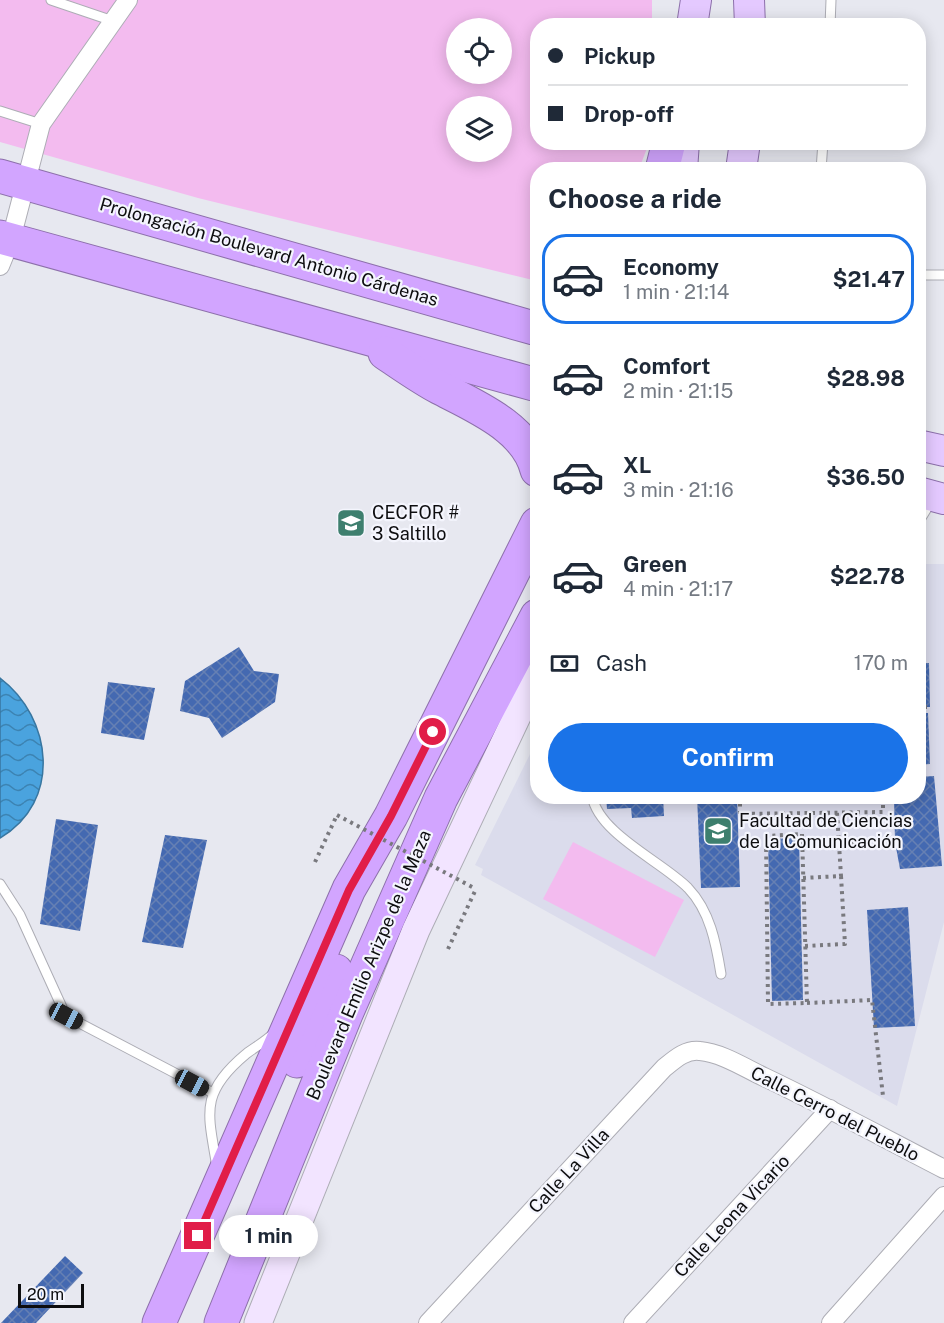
<!DOCTYPE html>
<html lang="en">
<head>
<meta charset="utf-8">
<style>
  body { margin:0; font-family:"Public Sans",sans-serif; background:#f6f6f7; color:#1f2937; height:100vh; display:flex; flex-direction:column; font-size:22px; white-space:nowrap }
  * { box-sizing:border-box; margin:0 }
  p { font-size:20px; color:#747a83 }
  .icon { flex:none; width:33px; height:33px; fill:none; stroke:currentColor; stroke-width:2; stroke-linecap:round; stroke-linejoin:round }
  .map { position:relative; flex:1; overflow:hidden }
  .sheet { position:absolute; left:530px; top:162px; width:396px; height:642px; display:flex; flex-direction:column; background:#fff; border-radius:24px; box-shadow:0 3px 15px #0003 }
  .sheet>* { flex:none }
  .banner { position:absolute; left:530px; top:18px; width:396px; height:132px; border-radius:24px; box-shadow:0 3px 15px #0003; display:grid; align-content:center; height:132px; padding:0 18px; background:#fff }
  .fabs { position:absolute; left:446px; top:18px; display:grid; gap:12px }
  .fabs a { display:grid; place-items:center; width:66px; height:66px; border-radius:50%; background:#fff; box-shadow:0 3px 15px #0003; font-size:30px }
  .scale { position:absolute; left:18px; bottom:15px; width:66px; box-sizing:border-box; padding-left:6px; border:3px solid #0d0d0f; border-top:0; font-size:16px; line-height:21px; white-space:nowrap; color:#0d0d0f; -webkit-text-stroke:4px #f4f5fd; paint-order:stroke }
  .end { position:absolute; width:27px; height:27px; margin:-14px; border:8px solid #e11d48; background:#fff; box-shadow:0 0 0 3px #fff }
  .from { border-radius:50% }
  .bubble { position:absolute; height:42px; border-radius:21px; background:#fff; box-shadow:0 3px 15px #0003; font-size:20px; font-weight:700; line-height:42px; text-align:center }
  .car { position:absolute; width:18px; height:36px; margin:-18px -9px; border-radius:8px; box-shadow:0 0 4px 2px #0007; background:linear-gradient(#222 24%,#8ab4d8 0 40%,#222 0 76%,#8ab4d8 0 86%,#222 0) }
  .banner b { display:flex; align-items:center; gap:21px; height:57px; font-size:22px }
  .banner b+b { border-top:2px solid #e0e1e3 }
  .banner i { width:15px; height:15px; background:#1f2937 }
  ul { padding:0; list-style:none }
  li { display:flex; align-items:center; gap:18px; height:90px; margin:0 12px 9px; padding:0 6px; border:3px solid transparent; border-radius:24px }
  li div { flex:1 }
  li b { display:block; font-size:22px }
  li em { font-style:normal; font-weight:700 }
  li.on { border-color:#1a73e8 }
  li>.icon { width:54px; height:54px; stroke-width:1.5 }
  h2 { padding:0 18px; font-size:27px; line-height:72px }
  .pay { display:flex; align-items:center; gap:15px; height:66px; padding:0 18px; font-size:22px }
  .pay p { margin-inline-start:auto }
  .primary-button { display:flex; gap:12px; margin-top:auto; padding:12px 18px }
  .primary-button a { flex:1; height:69px; border-radius:36px; background:#1a73e8; color:#fff; font-size:24px; font-weight:700; line-height:69px; text-align:center }
  .map>svg:first-child { display:block }
  .built { fill:#dbdcec }
  .green { fill:#f3bbef; fill-rule:evenodd }
  .water { fill:url(#water-waves); stroke:#3876a0; stroke-width:1.5 }
  .building { fill:url(#building-cross-hatch) }
  .lines { fill:none; stroke-linecap:round; stroke-linejoin:round }
  .lane-casing { stroke:#adadb5; stroke-width:11 }
  .street-casing { stroke:#adadb5; stroke-width:20 }
  .secondary-casing { stroke:#adadb5; stroke-width:29 }
  .primary-casing { stroke:#8d70ab; stroke-width:32 }
  .highway-casing { stroke:#8d70ab; stroke-width:35 }
  .path { stroke:#79797e; stroke-width:4; stroke-dasharray:3 4.5; stroke-linecap:butt }
  .lane { stroke:#fff; stroke-width:9 }
  .street { stroke:#fff; stroke-width:18 }
  .secondary { stroke:#f2e4ff; stroke-width:27 }
  .primary { stroke:#e4c9ff; stroke-width:30 }
  .highway { stroke:#d2a5ff; stroke-width:33 }
  .path-bridge { stroke:#79797e; stroke-width:4; stroke-dasharray:3 4.5; stroke-linecap:butt }
  .route { stroke:#e11d48; stroke-width:8 }
  .labels { text-anchor:middle; stroke-width:4.5; stroke-linejoin:round; paint-order:stroke }
  .street-label { font-size:18px; fill:#0d0d0f; stroke:#f4f5fd }
  .poi-label { font-size:18px; fill:#0d0d0f; stroke:#f4f5fd; text-anchor:start }
</style>
</head>
<body>
<div class="map">
<svg width="944" height="1323" viewBox="0 0 944 1323">
  <defs>
    <pattern id="water-waves" width="16" height="10" patternUnits="userSpaceOnUse" patternTransform="scale(1.5)"><rect width="16" height="10" fill="#4aa3de"/><path d="M0 5q4-4 8 0t8 0" fill="none" stroke="#3c83b2"/></pattern>
    <pattern id="building-cross-hatch" width="8" height="8" patternUnits="userSpaceOnUse" patternTransform="scale(1.5)"><rect width="8" height="8" fill="#4469b1"/><path d="M0 0l8 8M0 8l8-8" fill="none" stroke="#6680b3"/></pattern>
  </defs>
  <rect width="100%" height="100%" fill="#e7e8f0"/>
  <polygon class="built" points="918,564 944,564 944,922 897,1106 481,875 483,869 475,865 537,740 537,796 918,796"/>
  <g class="green">
    <path d="M0,0h652v25l-115,1v116l112,1 -10,26 -102,1v111l-339,-83 -198,-56zM456,28h45v46h-45zM456,106h45v46h-45z"/>
    <polygon points="573,842 684,900 655,957 543,899"/>
  </g>
  <path class="water" d="M0,678c53,40 62,124 0,160z"/>
  <g class="building">
    <polygon points="239,647 254,671 279,674 275,702 222,738 209,718 180,711 185,681"/>
    <polygon points="918,663 929,663 930,707 918,707"/>
    <polygon points="108,682 155,688 144,740 101,733"/>
    <polygon points="918,713 928,713 930,764 918,765"/>
    <polygon points="934,776 942,866 900,869 895,842 894,796 918,796 918,777"/>
    <polygon points="606,796 663,796 664,816 632,818 631,808 607,809"/>
    <polygon points="697,796 737,796 740,887 701,888"/>
    <polygon points="56,819 98,825 80,931 40,924"/>
    <polygon points="165,835 207,840 183,948 142,942"/>
    <polygon points="799,838 803,1000 772,1001 768,839"/>
    <polygon points="908,907 915,1026 874,1028 867,910"/>
    <polygon points="65,1256 83,1273 36,1323 1,1323"/>
  </g>
  <g class="lines">
    <g class="lane-casing">
      <g id="lane">
        <polyline points="51,0 113,21"/>
        <polyline points="830,26 831,0"/>
        <polyline points="0,111 41,124"/>
        <polyline points="821,170 823,142"/>
        <polyline points="918,275 944,275"/>
        <polyline points="918,523 932,500"/>
        <path d="M592,796c7,38 69,65 96,92 22,23 28,55 33,86"/>
        <polyline points="0,884 20,915 66,1016 213,1093"/>
        <path d="M217,1167c-9,-54 -18,-74 29,-113 9,-7 19,-12 27,-20"/>
      </g>
    </g>
    <g class="street-casing">
      <g id="street">
        <polyline points="0,266 11,239 41,124 128,0"/>
        <path d="M428,1323l236,-255c11,-9 22,-19 36,-17 22,2 45,17 64,26 61,29 120,61 180,92"/>
        <polyline points="633,1323 830,1109"/>
        <polyline points="831,1323 944,1196"/>
      </g>
    </g>
    <g class="secondary-casing">
      <polyline id="secondary" points="258,1323 416,930 537,674"/>
    </g>
    <g class="primary-casing">
      <g id="primary">
        <polyline points="749,0 750,26"/>
        <polyline points="692,26 696,0"/>
        <polyline points="682,170 684,142"/>
        <polyline points="741,170 745,142"/>
        <polyline points="918,445 944,451"/>
        <polyline points="918,492 944,499"/>
      </g>
    </g>
    <g class="highway-casing">
      <g id="highway">
        <polyline points="662,170 669,142"/>
        <polyline points="0,176 537,329"/>
        <polyline points="0,237 537,385"/>
        <path d="M385,353c18,12 36,25 55,35 35,18 87,40 97,82"/>
        <polyline points="297,1061 336,971"/>
        <polyline points="159,1323 349,889 391,816 537,524"/>
        <polyline points="221,1323 346,1014 441,798 537,616"/>
      </g>
    </g>
    <g class="path">
      <polyline points="918,707 927,707"/>
      <polyline points="740,796 740,814 883,812 883,796"/>
      <polyline points="837,813 839,844"/>
      <polygon points="802,834 807,1003 768,1004 766,836"/>
      <polyline points="315,862 337,815"/>
      <polyline points="803,878 841,876 839,844 895,842"/>
      <polyline points="805,946 845,944 841,876"/>
      <polyline points="448,949 476,889"/>
      <polyline points="807,1003 872,1000 883,1096"/>
    </g>
    <use href="#lane" class="lane"/>
    <use href="#street" class="street"/>
    <use href="#secondary" class="secondary"/>
    <use href="#primary" class="primary"/>
    <use href="#highway" class="highway"/>
    <polyline class="path-bridge" points="337,815 476,889"/>
  </g>
  <g class="lines">
    <polyline class="route" points="198,1236 349,890 391,816 433,732"/>
  </g>
  <defs>
    <g id="school-square" transform="scale(1.5)"><rect x="-9" y="-9" width="18" height="18" rx="4" fill="#3e7f6e" stroke="#f4f5fd"/><path d="M0-5L7-2L0 1L-7-2ZM-4 1L0 2.5L4 1V4Q0 6-4 4Z" fill="#fff"/></g>
    <g id="university-square" transform="scale(1.5)"><rect x="-9" y="-9" width="18" height="18" rx="4" fill="#3e7f6e" stroke="#f4f5fd"/><path d="M0-5L7-2L0 1L-7-2ZM-4 1L0 2.5L4 1V4Q0 6-4 4Z" fill="#fff"/></g>
  </defs>
  <g fill-rule="evenodd">
    <use href="#school-square" x="351" y="523"/>
    <use href="#university-square" x="718" y="831"/>
  </g>
  <g class="labels">
    <g class="street-label">
      <text transform="translate(269 252) rotate(16)" y="6">Prolongación Boulevard Antonio Cárdenas</text>
      <text transform="translate(369 965) rotate(-67)" y="6">Boulevard Emilio Arizpe de la Maza</text>
      <text transform="translate(835 1114) rotate(27)" y="6">Calle Cerro del Pueblo</text>
      <text transform="translate(569 1171) rotate(-47)" y="6">Calle La Villa</text>
      <text transform="translate(732 1216) rotate(-47)" y="6">Calle Leona Vicario</text>
    </g>
    <g class="poi-label">
      <text x="372" y="519">CECFOR #<tspan x="372" dy="21">3 Saltillo</tspan></text>
      <text x="739" y="827">Facultad de Ciencias<tspan x="739" dy="21">de la Comunicación</tspan></text>
    </g>
  </g>
</svg>
<div class="fabs">
<a><svg class="icon" aria-label="locate" viewBox="0 0 24 24"><circle cx="12" cy="12" r="6"/><path d="M12 2v4M12 18v4M2 12h4M18 12h4"/></svg></a>
<a><svg class="icon" aria-label="layers" viewBox="0 0 24 24"><path d="M12 4l9 5-9 5-9-5zM3 14l9 5 9-5"/></svg></a>
</div>
<div class="scale">20 m</div>
<i class="end from" style="left:433px;top:732px"></i>
<i class="end" style="left:198px;top:1236px"></i>
<div class="bubble" style="left:219px;top:1215px;width:99px">1 min</div>
<i class="car" style="left:66px;top:1016px;rotate:118deg"></i>
<i class="car" style="left:192px;top:1083px;rotate:118deg"></i>
<div class="banner">
<b><i class="from"></i>Pickup</b>
<b><i></i>Drop-off</b>
</div>
<section class="sheet">
<h2>Choose a ride</h2>
<ul>
<li class="on"><svg class="icon" aria-label="car" viewBox="0 0 24 24"><path d="M5 17H2v-5l4-1 3-4h7l3 4 3 1v5h-3M9 17h6M6 11h13"/><circle cx="7" cy="17" r="2"/><circle cx="17" cy="17" r="2"/></svg><div><b>Economy</b><p>1 min · 21:14</p></div><em>$21.47</em></li>
<li><svg class="icon" aria-label="car" viewBox="0 0 24 24"><path d="M5 17H2v-5l4-1 3-4h7l3 4 3 1v5h-3M9 17h6M6 11h13"/><circle cx="7" cy="17" r="2"/><circle cx="17" cy="17" r="2"/></svg><div><b>Comfort</b><p>2 min · 21:15</p></div><em>$28.98</em></li>
<li><svg class="icon" aria-label="car" viewBox="0 0 24 24"><path d="M5 17H2v-5l4-1 3-4h7l3 4 3 1v5h-3M9 17h6M6 11h13"/><circle cx="7" cy="17" r="2"/><circle cx="17" cy="17" r="2"/></svg><div><b>XL</b><p>3 min · 21:16</p></div><em>$36.50</em></li>
<li><svg class="icon" aria-label="car" viewBox="0 0 24 24"><path d="M5 17H2v-5l4-1 3-4h7l3 4 3 1v5h-3M9 17h6M6 11h13"/><circle cx="7" cy="17" r="2"/><circle cx="17" cy="17" r="2"/></svg><div><b>Green</b><p>4 min · 21:17</p></div><em>$22.78</em></li>
</ul>
<div class="pay"><svg class="icon" aria-label="cash" viewBox="0 0 24 24"><path d="M3 7h18v10H3z"/><circle cx="12" cy="12" r="2"/></svg>Cash<p>170 m</p></div>
<div class="primary-button"><a>Confirm</a></div>
</section>
</div>
</body>
</html>
